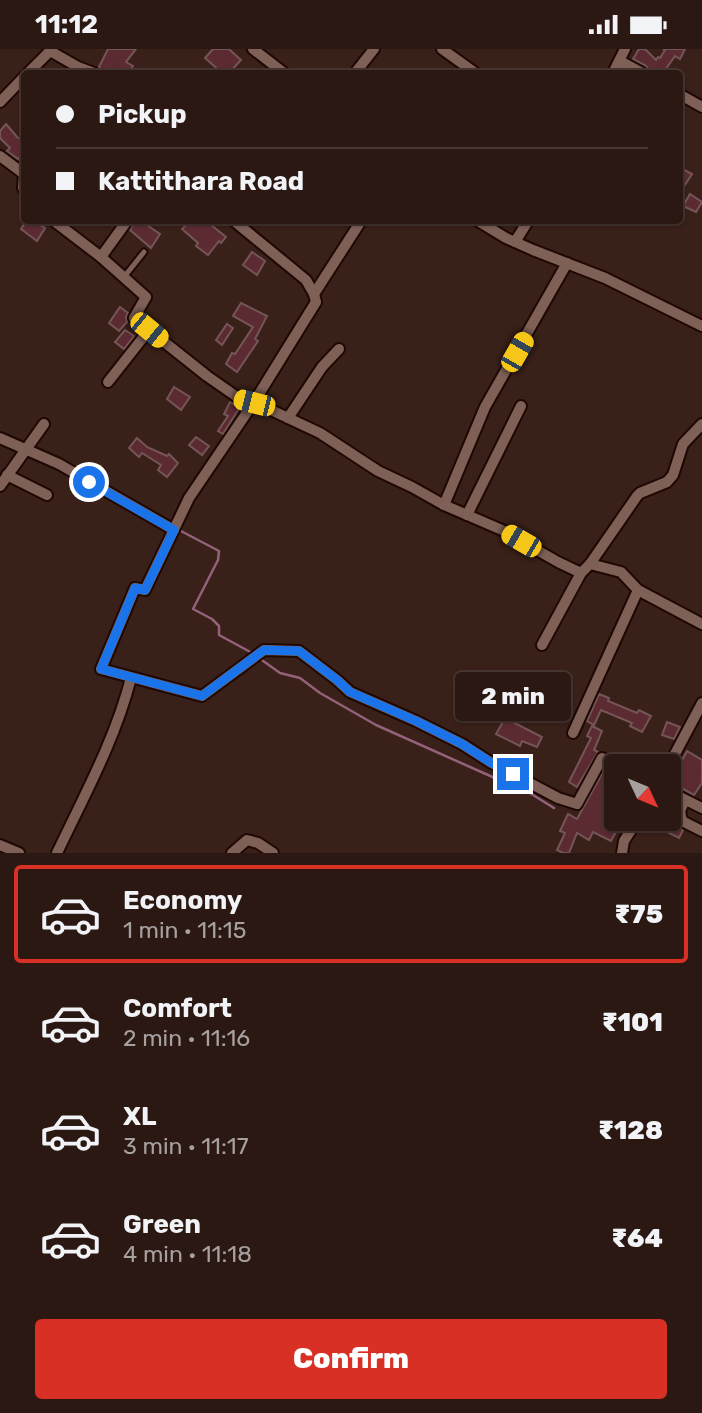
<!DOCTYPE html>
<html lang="en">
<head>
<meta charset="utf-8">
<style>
  body { margin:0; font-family:Rubik,sans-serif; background:#33211b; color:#f1f3f6; height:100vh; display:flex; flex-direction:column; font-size:26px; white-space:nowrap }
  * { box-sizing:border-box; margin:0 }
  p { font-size:23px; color:#a6a09f }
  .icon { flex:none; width:38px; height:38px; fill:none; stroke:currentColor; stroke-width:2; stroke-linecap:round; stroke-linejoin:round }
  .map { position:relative; height:804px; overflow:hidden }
  .panel { display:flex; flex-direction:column; background:#2b1812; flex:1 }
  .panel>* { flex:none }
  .top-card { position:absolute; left:21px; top:21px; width:662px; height:154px; border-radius:7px; box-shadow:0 2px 5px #0004,0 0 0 2px #473732; display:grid; align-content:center; height:154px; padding:0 35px; background:#2b1812 }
  .needle { width:46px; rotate:134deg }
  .controls { position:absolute; left:604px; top:705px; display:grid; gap:14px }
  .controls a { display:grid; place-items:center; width:77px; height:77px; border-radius:7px; background:#2b1812; box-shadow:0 2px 5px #0004,0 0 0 2px #473732; font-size:35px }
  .end { position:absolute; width:32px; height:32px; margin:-16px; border:9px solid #1a73e8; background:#fff; box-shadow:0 0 0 4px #fff }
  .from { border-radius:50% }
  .bubble { position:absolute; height:49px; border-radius:7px; background:#2b1812; box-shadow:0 2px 5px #0004,0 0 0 2px #473732; font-size:23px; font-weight:800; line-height:49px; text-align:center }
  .car { position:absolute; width:21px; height:42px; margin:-21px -10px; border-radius:9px; box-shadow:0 0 5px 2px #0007; background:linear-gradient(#f5c518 24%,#345 0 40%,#f5c518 0 76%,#345 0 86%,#f5c518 0) }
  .top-card b { display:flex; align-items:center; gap:24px; height:66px; font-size:26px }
  .top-card b+b { border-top:2px solid #473732 }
  .top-card i { width:18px; height:18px; background:#f1f3f6 }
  ul { padding:12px 0 0; list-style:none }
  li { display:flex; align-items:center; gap:21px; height:98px; margin:0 14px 10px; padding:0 21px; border:4px solid transparent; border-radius:7px }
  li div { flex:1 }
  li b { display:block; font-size:26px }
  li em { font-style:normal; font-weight:800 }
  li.active { border-color:#d93025 }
  li>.icon { width:63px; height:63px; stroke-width:1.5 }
  .action { display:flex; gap:14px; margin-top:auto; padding:14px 35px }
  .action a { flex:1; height:80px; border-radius:7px; background:#d93025; color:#fff; font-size:28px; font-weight:800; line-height:80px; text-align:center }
  .status { display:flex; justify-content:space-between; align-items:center; height:49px; padding:0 35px; background:#2b1812; direction:ltr }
  .status svg { height:19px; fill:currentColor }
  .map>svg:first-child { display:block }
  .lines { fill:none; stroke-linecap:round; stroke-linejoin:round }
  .stream { stroke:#93627a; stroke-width:2.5 }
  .building { fill:#5c2b32; stroke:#745558; stroke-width:2 }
  .lane-casing { stroke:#1f0803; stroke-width:9 }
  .street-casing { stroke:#1f0803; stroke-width:14 }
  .lane { stroke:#7e6057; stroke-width:5 }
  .street { stroke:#7e6057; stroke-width:10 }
  .route { stroke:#1a73e8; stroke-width:9 }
</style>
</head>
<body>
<div class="status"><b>11:12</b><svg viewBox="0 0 49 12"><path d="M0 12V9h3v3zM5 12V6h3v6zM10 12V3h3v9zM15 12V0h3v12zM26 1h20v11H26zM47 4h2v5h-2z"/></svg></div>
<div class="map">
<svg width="702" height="804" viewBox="0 0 702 804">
  <rect width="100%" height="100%" fill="#392018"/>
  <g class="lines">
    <g class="stream">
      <polyline points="179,481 219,502 218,511 193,560 212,570 219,577 219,586 254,605"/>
      <polyline points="259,609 280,624 300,629 320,644 376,676 497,730 525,741 554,759"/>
    </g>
  </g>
  <g class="building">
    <polygon points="108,0 136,0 126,13 133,17 128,24 119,24 111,20 108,24 101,21 99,18"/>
    <polygon points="213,0 229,0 241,11 229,24 222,24 205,9"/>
    <polygon points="639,0 645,0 656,11 658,8 660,9 665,1 663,0 685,0 680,10 675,7 663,24 651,24 646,17 633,10"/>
    <polygon points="6,75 17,88 24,93 24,102 18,110 7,102 10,99 0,89 0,82"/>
    <polygon points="679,118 692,125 679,145"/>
    <polygon points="690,145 702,153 696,163 683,157"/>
    <polygon points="26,172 33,172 45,179 37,192 21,180"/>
    <polygon points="135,172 141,172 160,185 151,199 130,181"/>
    <polygon points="178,172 206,172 226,188 221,194 219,192 208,206 196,197 198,194 182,180 185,177"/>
    <polygon points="252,203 265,212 257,226 243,216"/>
    <polygon points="241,254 267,267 255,290 258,292 237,323 226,315 232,304 235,305 253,278 233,267"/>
    <polygon points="120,258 128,264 126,268 127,273 119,282 109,274"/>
    <polygon points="227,275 233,279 222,296 216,291"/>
    <polygon points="125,281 134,287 124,300 115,293"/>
    <polygon points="174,338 190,348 181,361 167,350"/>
    <polygon points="230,353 240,358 223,385 218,382 228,367 224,365"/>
    <polygon points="196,388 209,397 202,406 189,396"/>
    <polygon points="137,389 147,398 167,407 169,405 178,414 167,428 158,421 161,416 142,404 139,408 129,399"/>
    <polygon points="599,645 609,649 608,652 637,664 639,661 651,667 642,683 630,677 632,674 601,661 594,676 587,672"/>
    <polygon points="505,669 542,688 537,698 522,692 520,697 496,685"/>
    <polygon points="667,673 680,678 674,690 662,686"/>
    <polygon points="592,677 602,682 594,701 598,703 577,738 569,733 591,689 587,687"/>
    <polygon points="687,702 702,711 702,734 694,746 670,733"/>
    <polygon points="605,719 616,724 616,770 623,770 611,792 593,783 589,791 577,784 569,804 563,804 557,801 565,784 560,782 568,765 577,770"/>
    <polygon points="668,751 675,754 672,763 673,768 671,773 683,781 679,789 645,772 646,770 668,770"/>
  </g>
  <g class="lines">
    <g class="lane-casing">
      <polyline id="lane" points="124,228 144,203"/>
    </g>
    <g class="street-casing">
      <g id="street">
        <polyline points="253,0 284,24"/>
        <polyline points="442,0 474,23"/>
        <polyline points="50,2 78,18 94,24"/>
        <polyline points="620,12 642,24"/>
        <polyline points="28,24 52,0"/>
        <polyline points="355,24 374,0"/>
        <polyline points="613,24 625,0"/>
        <polyline points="679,45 702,58"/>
        <polyline points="0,53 24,28"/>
        <polyline points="0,107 24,125"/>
        <polyline points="24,126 23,139 24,140"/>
        <polyline points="54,172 101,208 146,248 134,269 207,327 240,350 254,353 320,384 378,422 412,438 444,456 502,481 558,513 581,524 590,515 621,523 638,541 702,575"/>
        <polyline points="234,172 306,231 314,245 316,253 254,353 189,449 145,541 135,539 101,620 202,647 264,601 299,602 337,631 350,643 416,672 462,695 490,713 558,749 577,755 602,709 621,718"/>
        <polyline points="478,172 506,189 533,201 605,229 702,277"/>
        <polyline points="515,193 528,172"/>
        <polyline points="101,208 127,172"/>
        <polyline points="314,245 361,172"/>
        <polyline points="108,333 149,281"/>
        <polyline points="288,369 322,318 339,300"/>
        <polyline points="0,389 59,415 174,481"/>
        <polyline points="7,426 47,446"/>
        <polyline points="0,437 44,375"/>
        <polyline points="444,456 485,358 567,214"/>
        <polyline points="467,466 521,357"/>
        <polyline points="590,515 637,447 640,444 667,433 673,426 683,395 702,375"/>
        <polyline points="542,596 581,524"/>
        <polyline points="573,684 638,541"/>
        <polyline points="668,718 702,654"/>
        <polyline points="668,742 702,759"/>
        <polyline points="685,751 680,762 682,772 702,782"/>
        <polyline points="0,796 19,804"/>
        <path d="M57,804c27,-57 58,-113 74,-175"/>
        <polyline points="232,804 247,791 258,794 273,804"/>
        <polyline points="622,804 624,792 638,770"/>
      </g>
    </g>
    <use href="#lane" class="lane"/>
    <use href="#street" class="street"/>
  </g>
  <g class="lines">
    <polyline class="route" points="89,433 174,481 145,541 135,539 101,620 202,647 264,601 299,602 337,631 350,643 416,672 462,695 490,713 513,725"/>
  </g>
</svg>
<div class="controls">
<a><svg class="needle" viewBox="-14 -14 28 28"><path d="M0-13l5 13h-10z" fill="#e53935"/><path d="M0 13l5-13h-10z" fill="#a6a09f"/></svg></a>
</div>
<i class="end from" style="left:89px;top:433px"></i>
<i class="end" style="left:513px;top:725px"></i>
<div class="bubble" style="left:455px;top:623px;width:116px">2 min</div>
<i class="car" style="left:149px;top:281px;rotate:129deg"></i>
<i class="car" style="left:517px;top:303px;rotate:30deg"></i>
<i class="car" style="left:254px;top:354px;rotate:284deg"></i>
<i class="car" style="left:521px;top:492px;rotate:300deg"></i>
<div class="top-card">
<b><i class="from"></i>Pickup</b>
<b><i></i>Kattithara Road</b>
</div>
</div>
<section class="panel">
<ul>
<li class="active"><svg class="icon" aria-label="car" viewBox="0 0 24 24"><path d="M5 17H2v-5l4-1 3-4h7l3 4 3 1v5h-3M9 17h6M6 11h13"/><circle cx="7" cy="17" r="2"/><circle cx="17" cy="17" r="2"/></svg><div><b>Economy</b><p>1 min · 11:15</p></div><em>₹75</em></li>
<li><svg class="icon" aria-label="car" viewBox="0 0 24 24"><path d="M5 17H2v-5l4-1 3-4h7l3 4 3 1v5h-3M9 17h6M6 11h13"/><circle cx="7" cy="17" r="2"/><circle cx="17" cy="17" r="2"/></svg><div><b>Comfort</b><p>2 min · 11:16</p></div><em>₹101</em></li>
<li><svg class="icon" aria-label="car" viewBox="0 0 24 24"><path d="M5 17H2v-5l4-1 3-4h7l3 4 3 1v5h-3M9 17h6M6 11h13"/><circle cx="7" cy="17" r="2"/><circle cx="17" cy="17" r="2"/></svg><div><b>XL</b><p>3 min · 11:17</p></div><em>₹128</em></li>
<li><svg class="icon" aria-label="car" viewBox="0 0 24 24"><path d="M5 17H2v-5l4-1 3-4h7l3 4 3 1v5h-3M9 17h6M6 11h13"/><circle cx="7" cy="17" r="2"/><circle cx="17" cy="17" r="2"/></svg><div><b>Green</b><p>4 min · 11:18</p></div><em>₹64</em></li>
</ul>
<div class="action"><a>Confirm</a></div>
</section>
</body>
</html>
